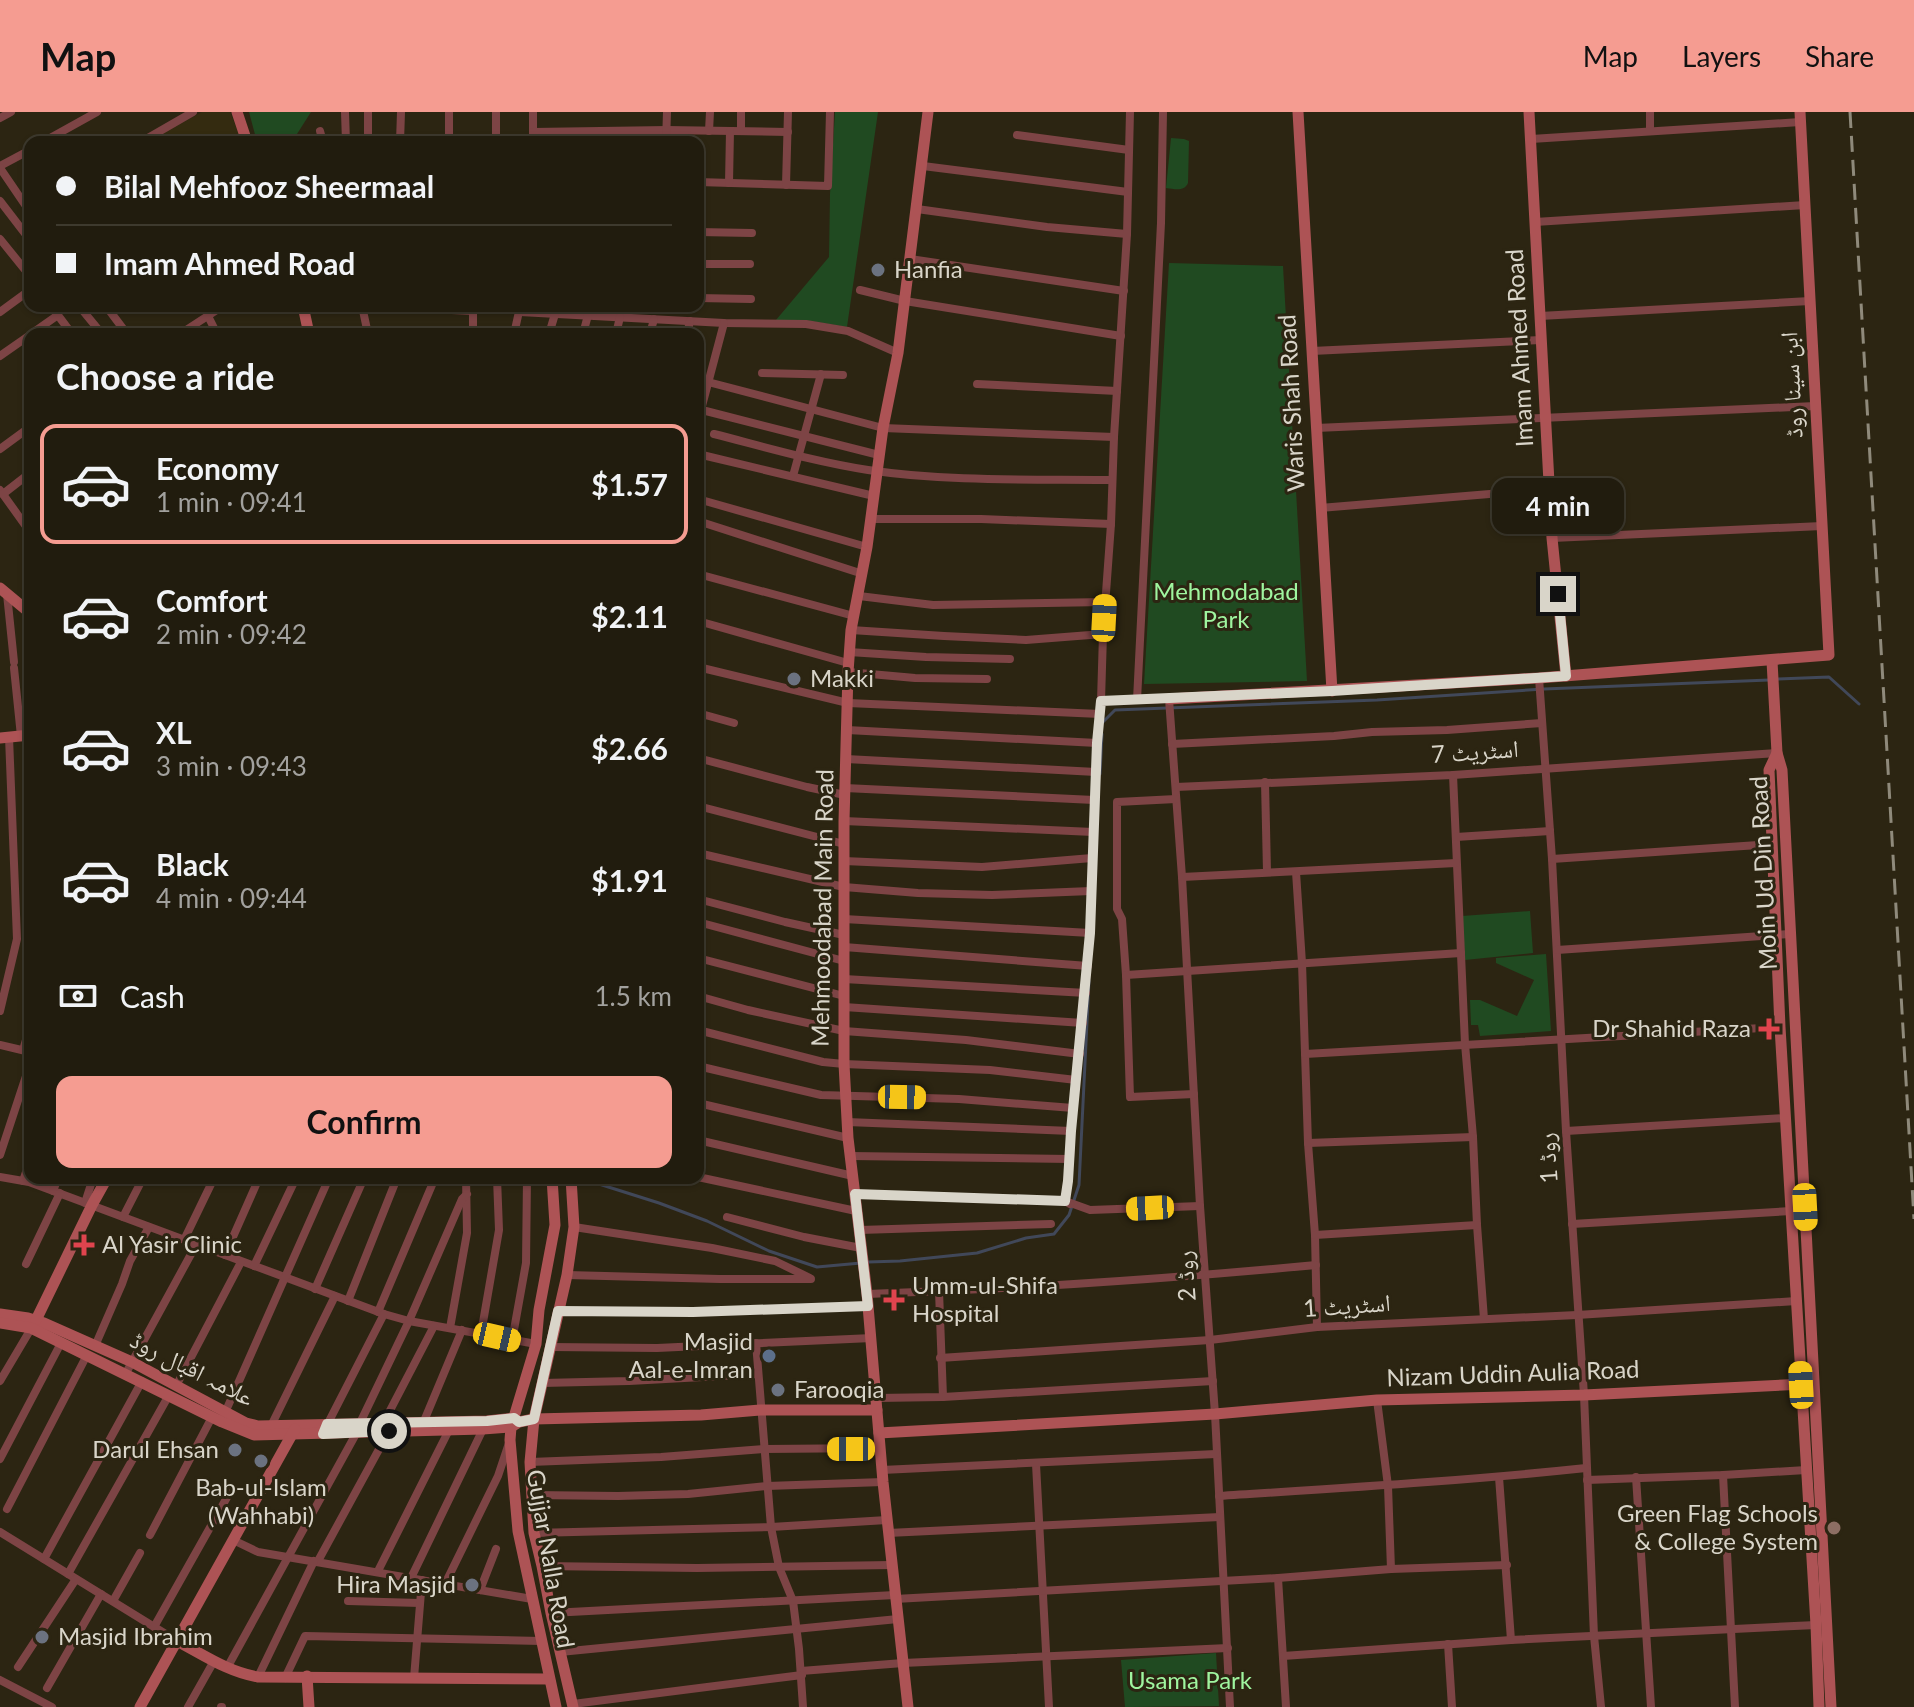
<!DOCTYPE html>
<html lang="en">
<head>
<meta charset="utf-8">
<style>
  body { margin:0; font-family:Lato,"Noto Naskh Arabic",sans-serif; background:#292517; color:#f1f3f6; height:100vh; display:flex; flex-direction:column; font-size:30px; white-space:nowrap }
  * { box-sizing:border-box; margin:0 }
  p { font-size:26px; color:#a2a19e }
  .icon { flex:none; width:44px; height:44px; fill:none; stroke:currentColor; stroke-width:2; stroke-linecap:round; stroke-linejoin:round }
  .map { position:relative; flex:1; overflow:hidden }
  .panel { position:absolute; left:24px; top:216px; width:680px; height:856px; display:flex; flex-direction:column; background:#211c0e; border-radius:16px; box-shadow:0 2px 6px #0004,0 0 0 2px #3e3a2e }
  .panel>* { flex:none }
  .guide { position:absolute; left:24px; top:24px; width:680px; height:176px; border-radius:16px; box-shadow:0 2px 6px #0004,0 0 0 2px #3e3a2e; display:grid; align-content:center; height:176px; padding:0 32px; background:#211c0e }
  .end { position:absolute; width:36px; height:36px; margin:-18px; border:10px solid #d9d5c9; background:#111; box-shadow:0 0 0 4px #111 }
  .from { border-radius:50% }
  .bubble { position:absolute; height:56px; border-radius:16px; background:#211c0e; box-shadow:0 2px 6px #0004,0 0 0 2px #3e3a2e; font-size:26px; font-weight:700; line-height:56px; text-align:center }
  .car { position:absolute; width:24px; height:48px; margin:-24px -12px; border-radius:10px; box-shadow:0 0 6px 2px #0007; background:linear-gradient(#f5c518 24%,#345 0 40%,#f5c518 0 76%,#345 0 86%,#f5c518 0) }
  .guide b { display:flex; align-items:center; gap:28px; height:76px; font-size:30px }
  .guide b+b { border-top:2px solid #3e3a2e }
  .guide i { width:20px; height:20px; background:#f1f3f6 }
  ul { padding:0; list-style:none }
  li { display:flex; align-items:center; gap:24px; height:120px; margin:0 16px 12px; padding:0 16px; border:4px solid transparent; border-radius:16px }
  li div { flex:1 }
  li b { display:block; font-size:30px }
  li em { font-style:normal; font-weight:700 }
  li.active { border-color:#f59c91 }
  li>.icon { width:72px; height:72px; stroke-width:1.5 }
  h2 { padding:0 32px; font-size:36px; line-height:96px }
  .pay { display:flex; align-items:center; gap:20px; height:88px; padding:0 32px; font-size:30px }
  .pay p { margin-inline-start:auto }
  .button { display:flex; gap:16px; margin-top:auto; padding:16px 32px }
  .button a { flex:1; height:92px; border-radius:16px; background:#f59c91; color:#111; font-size:32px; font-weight:700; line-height:92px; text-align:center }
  header { display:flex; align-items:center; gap:48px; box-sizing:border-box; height:112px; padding:0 40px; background:#f59c91; color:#111 }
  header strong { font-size:38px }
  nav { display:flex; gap:44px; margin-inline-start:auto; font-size:28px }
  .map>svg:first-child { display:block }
  .built { fill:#342b10 }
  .green { fill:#204a21 }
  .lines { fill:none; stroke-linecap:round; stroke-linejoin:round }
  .stream { stroke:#414859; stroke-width:3 }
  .street { stroke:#7d4445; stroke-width:8 }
  .secondary { stroke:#ad5355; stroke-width:11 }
  .rail { stroke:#8f8a7b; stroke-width:3; stroke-dasharray:16 8; stroke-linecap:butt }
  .route { stroke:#d9d5c9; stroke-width:10 }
  .worship-dot { fill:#6b7280; stroke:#2c2512; stroke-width:3 }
  .health-dot { fill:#e0444e; stroke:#2c2512; stroke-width:3 }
  .service-dot { fill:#5c6f8a; stroke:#2c2512; stroke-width:3 }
  .education-dot { fill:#8d6e63; stroke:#2c2512; stroke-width:3 }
  .labels { text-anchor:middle; stroke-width:6; stroke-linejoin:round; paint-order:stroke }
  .poi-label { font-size:24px; fill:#d9d5c9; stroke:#2c2512; text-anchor:start }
  .street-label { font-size:24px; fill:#d9d5c9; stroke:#2c2512 }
  .park-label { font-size:24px; fill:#9ff59f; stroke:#2c2512 }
</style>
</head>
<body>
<header>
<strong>Map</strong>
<nav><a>Map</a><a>Layers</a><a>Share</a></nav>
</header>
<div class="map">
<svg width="1914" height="1595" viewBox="0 0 1914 1595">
  <rect width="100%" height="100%" fill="#2c2512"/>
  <polygon class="built" points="202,0 230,0 242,30 148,30"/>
  <g class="green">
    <polygon points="249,0 311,0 297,22 274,30 257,30"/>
    <polygon points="835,0 878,0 847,215 804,208 776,208 829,145 830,82"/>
    <path d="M1171,26l13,1 5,2 -1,42c-4,9 -13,6 -22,5z"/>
    <polygon points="1169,151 1283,154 1307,569 1144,572"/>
    <polygon points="1530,799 1533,841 1465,848 1462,804"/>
    <polygon points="1546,842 1551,919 1480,924 1478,913 1471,913 1470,888 1480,888 1517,904 1534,868 1496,851 1496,846"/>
    <polygon points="1216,1541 1219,1594 1125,1595 1121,1548"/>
  </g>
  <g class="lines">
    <g class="stream">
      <polyline points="1777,567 1829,565 1859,592"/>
      <polyline points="1103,610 1115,598 1377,588 1544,577 1769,568"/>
      <polyline points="1100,662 1102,622"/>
      <polyline points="580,1066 659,1091 707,1109 769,1139 817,1155 861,1151"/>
      <polyline points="868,1150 900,1149 977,1141 1026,1126 1054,1122 1069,1103 1079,1073 1089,869"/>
    </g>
    <g class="street">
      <polyline points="345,0 346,30"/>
      <polyline points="449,0 449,30"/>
      <polyline points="533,0 533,30"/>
      <polyline points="1650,0 1650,18"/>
      <polyline points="0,6 11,0"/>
      <polyline points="320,19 323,30"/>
      <polyline points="709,19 710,0"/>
      <polyline points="741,19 741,0"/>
      <polyline points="533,20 667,18 788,20"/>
      <polyline points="1017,23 1129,38"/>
      <polyline points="1531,27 1800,10"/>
      <polyline points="43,30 97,0"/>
      <polyline points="141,30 193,0"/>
      <polyline points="368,30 368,0"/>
      <polyline points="400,30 401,0"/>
      <polyline points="496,30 496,0"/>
      <polyline points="666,30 667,0"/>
      <polyline points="0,54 30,38"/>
      <polyline points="923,54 1128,80"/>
      <polyline points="0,56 30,100"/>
      <polyline points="698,70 828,74 830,0"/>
      <polyline points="729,71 730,19"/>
      <polyline points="786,73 788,0"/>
      <polyline points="0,89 30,128"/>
      <polyline points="917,97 1047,115 1127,122"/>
      <polyline points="1535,110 1805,93"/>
      <polyline points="698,120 752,121"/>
      <polyline points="0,127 30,164"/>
      <polyline points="910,147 1124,179"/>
      <polyline points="698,152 750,152"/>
      <polyline points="860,178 905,189 1121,224"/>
      <polyline points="698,186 751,187"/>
      <polyline points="51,194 72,222"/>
      <polyline points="79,194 102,222"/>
      <polyline points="106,194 127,222"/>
      <polyline points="362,194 368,222"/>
      <polyline points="367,194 473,199"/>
      <polyline points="0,200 30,178"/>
      <polyline points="520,200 724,211 806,212 848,219 898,241"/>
      <polyline points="208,204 217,222"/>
      <polyline points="1540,204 1810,189"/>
      <polyline points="31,222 58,203"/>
      <polyline points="180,222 223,194"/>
      <polyline points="473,222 473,195"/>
      <polyline points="514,222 520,195"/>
      <polyline points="549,222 555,202"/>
      <polyline points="583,222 588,203"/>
      <polyline points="616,222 620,205"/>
      <polyline points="650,222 654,207"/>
      <polyline points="687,222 690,209"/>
      <polyline points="1312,239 1541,228"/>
      <polyline points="0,244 30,223"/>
      <polyline points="762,261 843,263"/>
      <polyline points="708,270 883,316 1114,325"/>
      <polyline points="977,272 1117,279"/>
      <polyline points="698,297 879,343"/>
      <polyline points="698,309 724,211"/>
      <polyline points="1316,316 1815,294"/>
      <path d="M714,322c51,13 102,28 154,36 80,12 163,9 244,10"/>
      <polyline points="0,337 30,315"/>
      <polyline points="698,342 874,384"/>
      <polyline points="793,364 821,262"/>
      <polyline points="0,378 30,420"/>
      <polyline points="3,382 30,361"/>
      <polyline points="698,387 867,435"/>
      <polyline points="1320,396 1549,377"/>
      <polyline points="871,407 981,407 1111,412"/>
      <polyline points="698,409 863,462"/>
      <polyline points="1552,426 1822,414"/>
      <polyline points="698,462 854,504"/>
      <polyline points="7,482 14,550"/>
      <polyline points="859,484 933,493 1105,490"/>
      <polyline points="698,509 848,551"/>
      <polyline points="851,518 944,524 1026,528 1103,522"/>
      <polyline points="849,540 926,545 1010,547"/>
      <polyline points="698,555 848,591 1100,602"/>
      <polyline points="14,556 21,624"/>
      <polyline points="848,560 915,566 987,567"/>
      <polyline points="1539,566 1552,747 1566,1019 1584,1283 1594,1524 1601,1595"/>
      <polyline points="1137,588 1161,111 1163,0"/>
      <polyline points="1101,589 1169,587 1182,765 1200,1094 1215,1302 1230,1595"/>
      <polyline points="698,601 734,611"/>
      <polyline points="847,618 1097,631"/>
      <polyline points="1172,632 1334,624 1372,620 1447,618 1542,611"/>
      <polyline points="698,646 807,675 845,683"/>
      <polyline points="846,647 1096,660"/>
      <polyline points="1453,663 1465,932 1473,1025 1477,1113 1484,1207"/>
      <polyline points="1265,670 1267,760"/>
      <polyline points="1176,675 1453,663 1777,641"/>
      <polyline points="845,676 1094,688"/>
      <polyline points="1176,687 1117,690 1117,797 1122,807 1126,863 1461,841"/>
      <polyline points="698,694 844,732"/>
      <polyline points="844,709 1093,720"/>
      <polyline points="1456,725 1550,719"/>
      <polyline points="698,741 844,775 918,781 992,783 1091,779"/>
      <polyline points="1552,747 1773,732"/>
      <polyline points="844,749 982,755 1092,746"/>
      <polyline points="1296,760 1302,851 1308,1031 1315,1123 1317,1215"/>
      <polyline points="1182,765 1456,751"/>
      <polyline points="698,787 785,810 844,823"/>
      <polyline points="844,807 1090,821"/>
      <polyline points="698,810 844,849"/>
      <polyline points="844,835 1088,854"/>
      <polyline points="1557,838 1790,822"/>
      <polyline points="698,846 844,884"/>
      <polyline points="1126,863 1130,985 1194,982"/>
      <polyline points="844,867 1086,881"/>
      <polyline points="698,884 748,898 844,919 966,928 1080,942"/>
      <polyline points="844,895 1083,911"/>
      <polyline points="0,899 17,827 9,625"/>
      <polyline points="698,918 823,950 844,952 990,958 1076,968"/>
      <polyline points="0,933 30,940"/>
      <polyline points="23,938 30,914"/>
      <polyline points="1305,942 1780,915"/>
      <polyline points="698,954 821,983 959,987 1073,996"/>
      <polyline points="698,991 848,1026"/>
      <polyline points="847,1010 1071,1019"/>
      <polyline points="1566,1019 1786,1006"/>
      <polyline points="698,1028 853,1064"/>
      <polyline points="1308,1031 1473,1025"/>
      <polyline points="0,1043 30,952"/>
      <polyline points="851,1044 1070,1047"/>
      <polyline points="0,1065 29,1070 384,1202 409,1209 536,1232"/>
      <polyline points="698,1065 856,1099"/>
      <polyline points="23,1069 30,1048"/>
      <polyline points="53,1079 58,1066"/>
      <polyline points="855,1082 1065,1089 1090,1098 1200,1094"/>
      <polyline points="85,1091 93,1066"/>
      <polyline points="1070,1092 1065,1089 1070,1047 1071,1019 1090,821 1097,631 1101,589 1103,522 1111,412 1114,325 1127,122 1130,0"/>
      <polyline points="123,1105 143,1066"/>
      <polyline points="727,1105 804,1125 861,1136"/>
      <polyline points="1572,1112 1791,1099 1805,1095"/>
      <polyline points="574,1115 712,1136 775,1149 810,1166"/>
      <polyline points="860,1118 1051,1112"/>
      <polyline points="1315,1123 1477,1113"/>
      <polyline points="184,1128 214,1066"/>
      <polyline points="225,1143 259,1066"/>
      <polyline points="26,1152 60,1081"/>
      <polyline points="254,1154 296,1066"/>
      <polyline points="567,1163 720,1167 811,1167"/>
      <polyline points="315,1177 364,1066"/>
      <polyline points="939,1179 943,1285"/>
      <path d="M867,1182c150,-5 300,-15 449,-29"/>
      <polyline points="348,1189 397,1066"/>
      <polyline points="558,1199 693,1200 868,1194"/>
      <polyline points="378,1200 432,1073 432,1066"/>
      <polyline points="450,1216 467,1121 466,1066"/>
      <polyline points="481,1222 499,1118 497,1066"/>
      <polyline points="512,1229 526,1151 527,1066"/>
      <polyline points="756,1231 771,1415 779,1455 793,1489 799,1537 803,1595"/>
      <polyline points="95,1234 122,1172 130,1149 149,1115"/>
      <polyline points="550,1235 657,1236 872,1226"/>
      <polyline points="940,1246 1210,1228 1317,1215 1577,1203 1796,1189"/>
      <polyline points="126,1261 196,1133"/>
      <polyline points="0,1269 32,1215"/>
      <polyline points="542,1271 629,1269 758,1262"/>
      <polyline points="176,1274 241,1150"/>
      <polyline points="877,1286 943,1285 1213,1269"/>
      <polyline points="1377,1288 1388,1374 1391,1457"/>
      <polyline points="224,1303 329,1066"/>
      <polyline points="424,1309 462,1218"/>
      <polyline points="384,1310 434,1214"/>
      <polyline points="360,1311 409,1209 462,1087 467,1082"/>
      <polyline points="326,1315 384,1202"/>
      <polyline points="270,1316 335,1184"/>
      <polyline points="0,1347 61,1231"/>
      <polyline points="530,1350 661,1345 764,1337 881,1336"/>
      <polyline points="1036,1352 1049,1595"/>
      <polyline points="882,1358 1216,1342"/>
      <polyline points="1723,1363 1735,1595"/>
      <polyline points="1499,1365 1511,1528"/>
      <polyline points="1636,1365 1651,1595"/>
      <polyline points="1587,1368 1723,1363 1806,1358"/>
      <polyline points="532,1383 618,1384 688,1382 767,1374 883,1370"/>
      <path d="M1219,1384c123,-8 245,-15 367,-28"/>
      <polyline points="7,1397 87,1243"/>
      <polyline points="0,1420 177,1529"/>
      <polyline points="534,1421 771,1415 887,1408"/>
      <polyline points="888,1421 1220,1405"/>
      <polyline points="150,1423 212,1305"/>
      <polyline points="233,1428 258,1440 532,1487"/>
      <polyline points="44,1447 142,1269"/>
      <polyline points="318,1449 389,1319"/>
      <polyline points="542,1454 697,1456 891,1453"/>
      <polyline points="378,1459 449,1318"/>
      <polyline points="68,1462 169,1283"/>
      <polyline points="411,1466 484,1315"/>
      <polyline points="1278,1466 1286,1595"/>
      <polyline points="445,1472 498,1364 509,1331"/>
      <polyline points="480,1478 496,1437"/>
      <polyline points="895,1487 1278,1466 1391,1457 1507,1453"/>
      <polyline points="113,1489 140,1441"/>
      <polyline points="348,1489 420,1491"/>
      <polyline points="551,1501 895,1483"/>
      <polyline points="154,1515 230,1380"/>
      <polyline points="1448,1532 1452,1595"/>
      <polyline points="560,1540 898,1507"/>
      <polyline points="1283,1544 1511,1528 1816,1513"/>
      <polyline points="18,1555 76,1467"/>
      <polyline points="227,1556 357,1320"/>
      <polyline points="801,1559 903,1551 1228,1536"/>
      <polyline points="258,1565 314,1449"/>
      <polyline points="285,1566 305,1524 541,1529"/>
      <polyline points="414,1566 422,1468"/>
      <polyline points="0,1568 52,1595"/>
      <polyline points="47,1576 101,1482"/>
      <polyline points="573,1592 802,1563"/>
      <polyline points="188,1595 214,1549"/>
      <polyline points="221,1595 222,1595"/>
    </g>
    <g class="secondary">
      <polyline points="237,0 247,30"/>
      <polyline points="1298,0 1332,579"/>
      <polyline points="1529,0 1552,426 1566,564"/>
      <polyline points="303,194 309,222"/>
      <polyline points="0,476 30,501"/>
      <polyline points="1772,549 1777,641 1782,658 1831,1595"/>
      <polyline points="1169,587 1539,566 1829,543 1800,0"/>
      <polyline points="0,626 30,623"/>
      <polyline points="1777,641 1769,658 1780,915 1816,1513 1819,1595"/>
      <polyline points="552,1066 555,1113 539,1198 536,1232 511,1315 510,1328 518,1419 556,1595"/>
      <polyline points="571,1066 574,1115 567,1163 534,1307 530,1350 534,1421 542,1454 551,1501 573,1595"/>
      <polyline points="0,1202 28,1206 44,1211 132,1250 246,1311 258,1314 487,1309 514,1306"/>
      <polyline points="36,1208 92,1093 107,1066"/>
      <polyline points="0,1211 31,1216 222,1310 254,1323 483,1317 511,1315 519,1310 534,1307 701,1303 760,1298 877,1298"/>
      <polyline points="879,1321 1215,1302 1377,1288 1584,1283 1805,1272"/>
      <path d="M177,1529c27,14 51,31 81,36l291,2"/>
      <polyline points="307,1564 309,1595"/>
      <polyline points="140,1595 295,1317"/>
      <polyline points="908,1595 883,1370 867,1182 848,1026 844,952 844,709 848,560 851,518 867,435 883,316 898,241 928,0"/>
    </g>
    <polyline class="rail" points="1850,0 1914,1107"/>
  </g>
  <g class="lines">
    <polyline class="route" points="389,1319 323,1322 327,1312 487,1309 514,1306 519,1310 534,1307 558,1199 693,1200 868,1194 855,1082 1065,1089 1068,1069 1071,1019 1090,821 1097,631 1101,589 1332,579 1566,564 1558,482"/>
  </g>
  <g class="worship-dot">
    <circle cx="878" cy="158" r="8"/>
    <circle cx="794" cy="567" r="8"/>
    <circle cx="778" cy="1278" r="8"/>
    <circle cx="235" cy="1338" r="8"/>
    <circle cx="261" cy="1349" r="8"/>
    <circle cx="472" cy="1473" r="8"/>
    <circle cx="42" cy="1525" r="8"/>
  </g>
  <g class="health-dot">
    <path d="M1765 905h8v8h8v8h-8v8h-8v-8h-8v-8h8z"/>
    <path d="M80 1121h8v8h8v8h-8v8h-8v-8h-8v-8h8z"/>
    <path d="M890 1176h8v8h8v8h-8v8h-8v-8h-8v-8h8z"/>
  </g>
  <circle class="service-dot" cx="769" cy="1244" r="8"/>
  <circle class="education-dot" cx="1834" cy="1416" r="8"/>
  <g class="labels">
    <g class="poi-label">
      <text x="894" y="166">Hanfia</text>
      <text x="810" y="575">Makki</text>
      <text x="1751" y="925" text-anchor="end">Dr Shahid Raza</text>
      <text x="102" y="1141">Al Yasir Clinic</text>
      <text x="912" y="1182">Umm-ul-Shifa<tspan x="912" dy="28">Hospital</tspan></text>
      <text x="753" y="1238" text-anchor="end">Masjid<tspan x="753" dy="28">Aal-e-Imran</tspan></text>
      <text x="794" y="1286">Farooqia</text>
      <text x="219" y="1346" text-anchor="end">Darul Ehsan</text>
      <text x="261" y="1384" text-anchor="middle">Bab-ul-Islam<tspan x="261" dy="28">(Wahhabi)</tspan></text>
      <text x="1818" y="1410" text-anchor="end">Green Flag Schools<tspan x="1818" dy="28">&amp; College System</tspan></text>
      <text x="456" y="1481" text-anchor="end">Hira Masjid</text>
      <text x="58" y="1533">Masjid Ibrahim</text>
    </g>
    <g class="street-label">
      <text transform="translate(1520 236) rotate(-93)" y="8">Imam Ahmed Road</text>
      <text transform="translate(1792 273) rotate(-93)" y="8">ابن سینا روڈ</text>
      <text transform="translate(1292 291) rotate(-93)" y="8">Waris Shah Road</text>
      <text transform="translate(1475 640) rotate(-4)" y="8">اسٹریٹ 7</text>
      <text transform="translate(1764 761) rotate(-93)" y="8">Moin Ud Din Road</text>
      <text transform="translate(823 796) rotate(-89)" y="8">Mehmoodabad Main Road</text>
      <text transform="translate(1548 1046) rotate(-94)" y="8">روڈ 1</text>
      <text transform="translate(1186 1164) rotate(-94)" y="8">روڈ 2</text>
      <text transform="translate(1347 1194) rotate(-4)" y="8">اسٹریٹ 1</text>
      <text transform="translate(192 1257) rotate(27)" y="8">علامہ اقبال روڈ</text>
      <text transform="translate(1513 1262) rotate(-2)" y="8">Nizam Uddin Aulia Road</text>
      <text transform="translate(550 1447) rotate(80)" y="8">Gujjar Nalla Road</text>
    </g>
    <g class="park-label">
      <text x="1226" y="488">Mehmodabad<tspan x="1226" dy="28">Park</tspan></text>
      <text x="1190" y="1577">Usama Park</text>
    </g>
  </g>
</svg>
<i class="end from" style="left:389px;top:1319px"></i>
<i class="end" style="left:1558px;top:482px"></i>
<div class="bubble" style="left:1492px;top:366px;width:132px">4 min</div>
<i class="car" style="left:1104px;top:506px;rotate:3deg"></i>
<i class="car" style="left:902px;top:985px;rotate:91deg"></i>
<i class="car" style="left:1805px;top:1095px;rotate:177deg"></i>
<i class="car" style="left:1150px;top:1096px;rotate:267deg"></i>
<i class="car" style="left:497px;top:1225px;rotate:103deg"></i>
<i class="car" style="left:1801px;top:1273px;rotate:357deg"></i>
<i class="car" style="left:851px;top:1337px;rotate:270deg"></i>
<div class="guide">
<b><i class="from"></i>Bilal Mehfooz Sheermaal</b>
<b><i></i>Imam Ahmed Road</b>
</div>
<section class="panel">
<h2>Choose a ride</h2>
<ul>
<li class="active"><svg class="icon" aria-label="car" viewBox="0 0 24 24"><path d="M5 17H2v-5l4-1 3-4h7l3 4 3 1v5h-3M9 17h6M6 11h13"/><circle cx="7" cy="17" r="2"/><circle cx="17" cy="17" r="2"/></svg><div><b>Economy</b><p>1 min · 09:41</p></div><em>$1.57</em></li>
<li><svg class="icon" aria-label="car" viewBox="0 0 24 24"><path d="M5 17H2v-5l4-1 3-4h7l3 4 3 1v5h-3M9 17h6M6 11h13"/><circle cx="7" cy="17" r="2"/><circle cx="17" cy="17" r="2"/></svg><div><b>Comfort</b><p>2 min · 09:42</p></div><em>$2.11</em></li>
<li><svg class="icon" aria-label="car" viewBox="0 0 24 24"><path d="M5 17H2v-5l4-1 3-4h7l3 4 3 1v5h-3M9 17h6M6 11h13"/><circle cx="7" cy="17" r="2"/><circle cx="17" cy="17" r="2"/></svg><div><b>XL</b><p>3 min · 09:43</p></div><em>$2.66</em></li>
<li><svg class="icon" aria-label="car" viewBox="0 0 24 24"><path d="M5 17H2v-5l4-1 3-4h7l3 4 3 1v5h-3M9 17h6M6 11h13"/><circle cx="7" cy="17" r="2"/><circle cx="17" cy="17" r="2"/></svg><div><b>Black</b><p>4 min · 09:44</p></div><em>$1.91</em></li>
</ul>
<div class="pay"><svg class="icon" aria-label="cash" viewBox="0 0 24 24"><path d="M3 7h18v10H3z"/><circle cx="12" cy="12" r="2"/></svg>Cash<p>1.5 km</p></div>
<div class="button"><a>Confirm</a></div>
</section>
</div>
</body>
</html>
